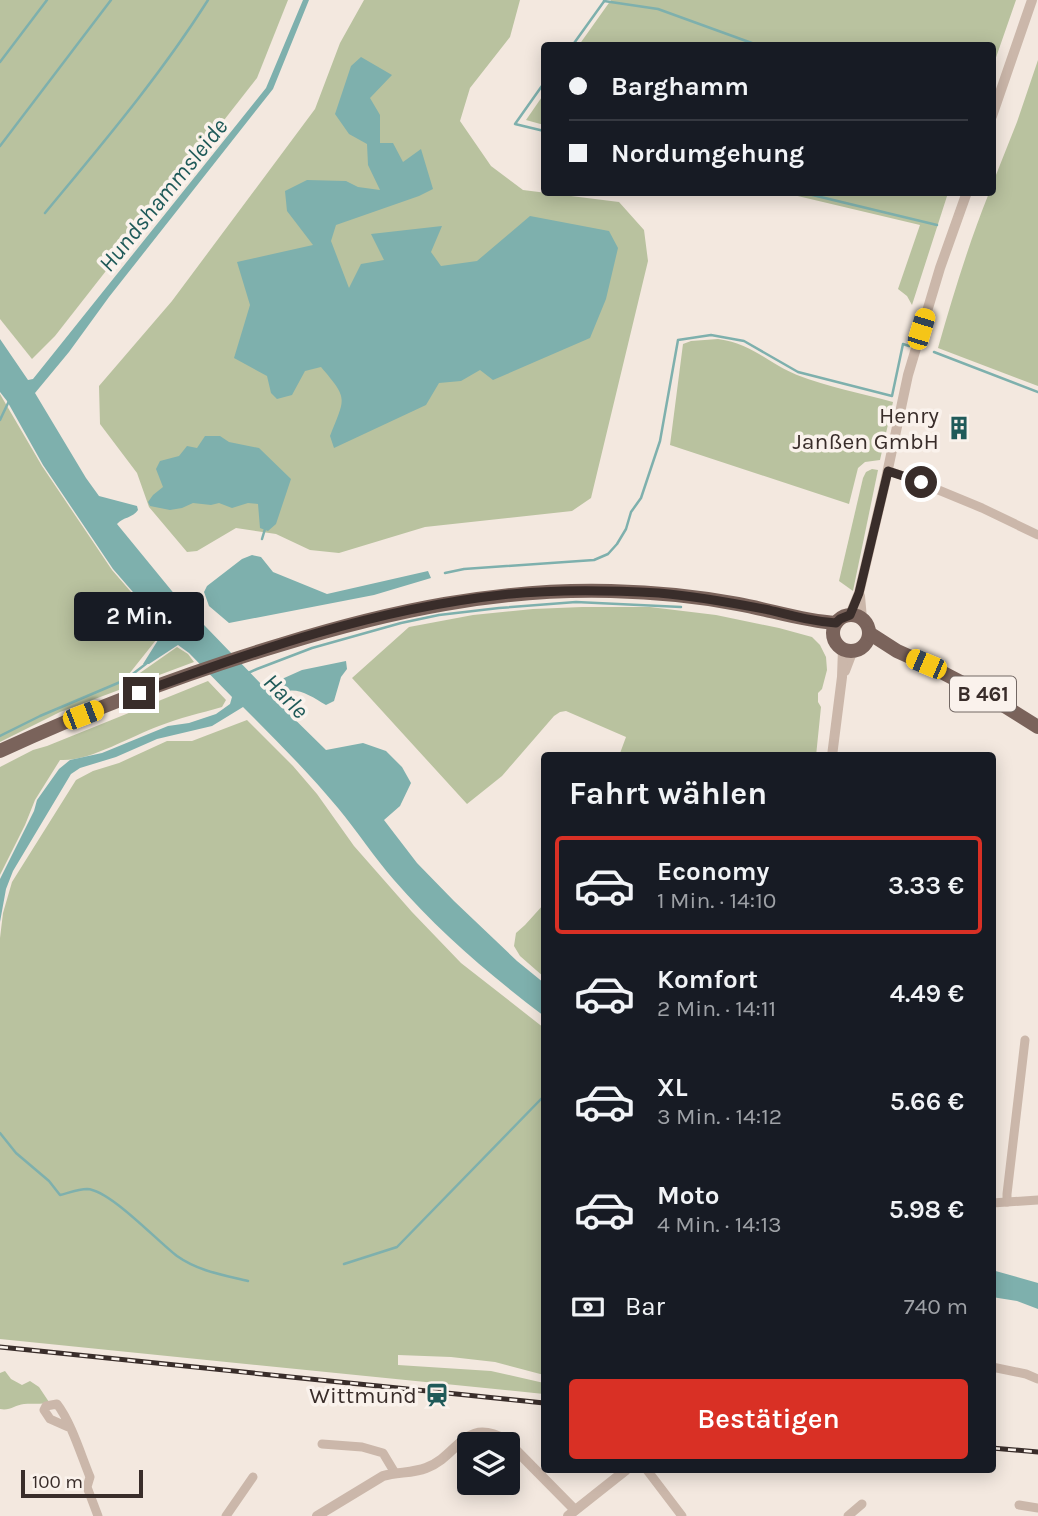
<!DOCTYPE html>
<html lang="de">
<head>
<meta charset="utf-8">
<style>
  body { margin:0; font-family:Karla,sans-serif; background:#242831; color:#f1f3f6; height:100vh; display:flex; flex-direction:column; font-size:26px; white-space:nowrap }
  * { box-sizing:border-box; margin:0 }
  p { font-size:23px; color:#9ea1a6 }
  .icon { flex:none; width:38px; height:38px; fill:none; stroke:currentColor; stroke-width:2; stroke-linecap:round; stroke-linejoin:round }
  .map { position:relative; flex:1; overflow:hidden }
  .panel { position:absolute; left:541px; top:752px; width:455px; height:721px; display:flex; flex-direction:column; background:#171b24; border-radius:7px; box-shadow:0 4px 18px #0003 }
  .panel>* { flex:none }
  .guide { position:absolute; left:541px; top:42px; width:455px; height:154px; border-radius:7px; box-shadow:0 4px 18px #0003; display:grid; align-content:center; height:154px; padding:0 28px; background:#171b24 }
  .tools { position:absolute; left:457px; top:1432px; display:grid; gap:14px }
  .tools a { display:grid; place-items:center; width:63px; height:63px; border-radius:7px; background:#171b24; box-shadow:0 4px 18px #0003; font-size:35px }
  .scale { position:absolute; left:21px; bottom:18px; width:122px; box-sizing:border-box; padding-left:7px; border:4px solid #392d2a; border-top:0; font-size:19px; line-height:24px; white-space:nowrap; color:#392d2a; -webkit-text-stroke:5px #faf2ec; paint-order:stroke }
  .end { position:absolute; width:32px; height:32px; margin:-16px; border:9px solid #392d2a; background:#fff; box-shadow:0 0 0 4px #fff }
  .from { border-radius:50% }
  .bubble { position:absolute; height:49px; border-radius:7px; background:#171b24; box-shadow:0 4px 18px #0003; font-size:23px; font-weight:600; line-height:49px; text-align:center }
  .car { position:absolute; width:21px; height:42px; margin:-21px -10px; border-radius:9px; box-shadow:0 0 5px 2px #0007; background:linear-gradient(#f5c518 24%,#345 0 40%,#f5c518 0 76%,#345 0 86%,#f5c518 0) }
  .guide b { display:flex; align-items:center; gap:24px; height:66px; font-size:26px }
  .guide b+b { border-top:2px solid #363941 }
  .guide i { width:18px; height:18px; background:#f1f3f6 }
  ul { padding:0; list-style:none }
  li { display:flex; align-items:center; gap:21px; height:98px; margin:0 14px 10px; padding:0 14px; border:4px solid transparent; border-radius:7px }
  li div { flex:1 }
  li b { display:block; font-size:26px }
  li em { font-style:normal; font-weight:600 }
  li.active { border-color:#d93025 }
  li>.icon { width:63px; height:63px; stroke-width:1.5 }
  h2 { padding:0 28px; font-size:32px; line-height:84px }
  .pay { display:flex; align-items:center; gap:18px; height:77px; padding:0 28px; font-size:26px }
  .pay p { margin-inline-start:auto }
  .primary-button { display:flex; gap:14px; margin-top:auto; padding:14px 28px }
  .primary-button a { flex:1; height:80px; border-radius:7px; background:#d93025; color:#fff; font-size:28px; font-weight:600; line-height:80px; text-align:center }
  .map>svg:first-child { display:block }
  .green { fill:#b9c29f }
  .water { fill:#7eb0ad }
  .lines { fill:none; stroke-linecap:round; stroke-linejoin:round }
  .stream { stroke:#7eb0ad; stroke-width:2.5 }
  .minor { stroke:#cbb7aa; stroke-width:9 }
  .tertiary { stroke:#cbb7aa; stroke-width:10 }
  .primary { stroke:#7a635b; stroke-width:14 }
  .rail-casing { stroke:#392d2a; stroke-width:5 }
  .rail { stroke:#faf2ec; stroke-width:2.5; stroke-dasharray:8; stroke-linecap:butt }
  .route { stroke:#392d2a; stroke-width:9 }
  .labels { text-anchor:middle; stroke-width:7; stroke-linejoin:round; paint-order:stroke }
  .shield { fill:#faf2ec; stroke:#736864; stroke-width:2 }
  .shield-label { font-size:21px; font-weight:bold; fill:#392d2a }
  .poi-label { font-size:23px; fill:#392d2a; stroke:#faf2ec; text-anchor:end }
  .water-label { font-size:24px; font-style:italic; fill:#1f5a59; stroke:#faf2ec }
</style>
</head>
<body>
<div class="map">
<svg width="1038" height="1516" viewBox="0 0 1038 1516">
  <rect width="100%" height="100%" fill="#f3e8df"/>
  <g class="green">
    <polygon points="0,0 288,0 257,78 55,336 32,359 0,319"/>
    <polygon points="364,0 520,0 510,37 470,88 460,121 491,166 523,190 619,202 644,230 648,261 591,498 572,511 425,527 339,553 310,550 276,534 236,528 197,551 187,552 149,507 137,473 100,424 99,386 172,301 315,109 340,43"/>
    <polygon points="611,0 1016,0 992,69 992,46 579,45"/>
    <path d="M1038,60v326l-100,-38c15,-53 31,-105 51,-155l3,-1v-7l25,-63z"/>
    <polygon points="544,94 544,125 526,120"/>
    <polygon points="785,193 948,193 912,305 907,296 898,289 920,225"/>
    <path d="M718,339c35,5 50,24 79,36 31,12 64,18 96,27l-13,58 -15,2 -7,6 -9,36 -179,-59 13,-101 8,-3z"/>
    <polygon points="0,394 42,466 112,570 164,630 129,674 137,675 177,647 188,654 194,662 60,712 0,742"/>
    <polygon points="872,469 878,470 853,591 839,581 863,478 866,472"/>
    <polygon points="582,607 650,607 716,615 779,628 812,637 820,645 826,657 827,670 822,689 818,693 818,702 821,707 816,756 619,756 626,737 566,711 560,712 554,716 502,776 467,804 352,678 409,627 473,615 533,609"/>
    <path d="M208,681l18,19 -4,7c-21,6 -43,11 -63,19 -28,10 -70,36 -99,34l-25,40 -10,25 -25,50v-108l33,-17 14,-4z"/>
    <polygon points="247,720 293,766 317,794 354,846 412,912 461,963 544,1028 544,1375 495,1362 451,1357 398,1355 398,1365 491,1371 544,1383 544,1394 0,1339 0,938 3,913 12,882 76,780 93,771 119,763 167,741 192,741"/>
    <polygon points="544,904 544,977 520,956 514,946 516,933 525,925"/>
    <path d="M5,1371l6,8 11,6 8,-4 9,6 10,15c-9,3 -15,1 -25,2 -9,1 -14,7 -24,5v-36z"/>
  </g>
  <g class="water">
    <path d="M303,0h6l-36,89 -164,208 -40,55 -34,41 51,85 13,18 38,10 1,4c-5,8 -15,7 -21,14l59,72 88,91 38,-17 44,-9 1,8 -6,8 -7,24 -8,4c-17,-10 -31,-21 -50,-10l-2,4 52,51 37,-7 23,8 16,16 9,16 -11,23 -16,14 33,43 37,38 63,60 27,22v33c-54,-41 -106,-85 -150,-136 -20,-23 -37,-49 -56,-72 -30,-36 -62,-68 -95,-101l-31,19 -55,13 -41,18 -36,11 -9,6 -58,97 -7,18 -6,33v-43l34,-68 3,-11 22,-31 11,-9 32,-7 66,-27 21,-3 27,-9 14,-10 2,-7 -43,-44 -11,-8 -29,19h-6l22,-35 -52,-60 -70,-104 -36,-64 -7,-9v-53l28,41 5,-1 233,-291z"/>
    <path d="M361,57l31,18 -22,23 10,17v28h13l10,19 18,-13 12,40 -14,7 -83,29 -5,16 18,47 12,-24 23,-4 -13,-26 71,-8 -11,26 10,14 36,-5 53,-45 79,15 9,17 -12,51 -16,39 -97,42 -13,-10 -19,11 -22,2 -13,22 -92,43 -4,-12c15,-39 19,-36 -9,-69l-16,4 -13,24 -15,4 -6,-6 -4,-17 -33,-18 16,-53 -13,-43 76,-17 -26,-34 -2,-20 22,-11 39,1 12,6 22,3 -12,-25 -1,-21 -18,-10 -14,-20 16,-48z"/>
    <polygon points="205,436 220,436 229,442 259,448 291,479 276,524 268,531 260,528 258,504 248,503 232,508 219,503 211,505 193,503 182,508 170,510 150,506 148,502 153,495 163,487 156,469 160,461 179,456 187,446 197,448"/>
    <polygon points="252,555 261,557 273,572 327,594 428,571 431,578 374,595 229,623 209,606 204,592 207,586 242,559"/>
    <polygon points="992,1270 1038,1283 1038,1309 1017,1301 992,1297"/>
  </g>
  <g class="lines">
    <g class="stream">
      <polyline points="604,1 658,9 760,46"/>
      <polyline points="572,46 605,0"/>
      <polyline points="0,62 47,0"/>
      <polyline points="544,83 515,124 544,131"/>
      <polyline points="0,146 111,0"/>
      <polyline points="800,192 937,225"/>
      <path d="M45,213c57,-69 115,-137 163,-213"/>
      <polyline points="934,352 1038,392"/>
      <polyline points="0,420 9,401"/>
      <polyline points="262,539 265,529"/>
      <polyline points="445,573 464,569 594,560 608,554 617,544 626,529 631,512 641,498 660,441 678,340 711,335 744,341 798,372 892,396 903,344 909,346"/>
      <polyline points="246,674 257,669 312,648 401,623 439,615 499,608 576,602 681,607"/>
      <polyline points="0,736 40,716 125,680 147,663"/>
      <path d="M0,1133l16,20 33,28 11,14c8,-2 19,-6 27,-6 23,1 70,52 90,67 21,15 46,19 71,25"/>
      <polyline points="344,1264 397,1247 544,1096"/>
    </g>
    <g class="minor">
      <polyline points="888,471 907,477 982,508 1038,535"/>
      <polyline points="1007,1202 1007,1194 1025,1040"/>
      <polyline points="992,1203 1038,1200"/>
      <polyline points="992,1367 1026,1374 1038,1379"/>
      <path d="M68,1427l-18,-8 -6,-9 2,-4 11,-2c14,18 24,51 33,73l-3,10 11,29"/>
      <polyline points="322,1444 362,1447 383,1453 395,1473"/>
      <polyline points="647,1470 682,1516"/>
      <polyline points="1019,1505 1038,1508"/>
      <polyline points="226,1516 253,1477"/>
      <polyline points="848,1516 862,1504"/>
    </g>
    <g class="tertiary">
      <polyline points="992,116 1032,0"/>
      <polyline points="860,596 862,619"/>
      <polyline points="850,615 859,593 885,483 908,375 940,268 967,192"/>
      <polyline points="845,671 853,650"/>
      <polyline points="832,756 842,677 843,649"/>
      <path d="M317,1516l66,-40c14,-4 30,-3 43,-8 33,-12 38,-52 80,-28l69,70"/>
      <polyline points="568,1516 626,1470"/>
    </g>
    <g class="primary">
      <circle cx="851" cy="633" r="18"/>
      <polyline points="869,633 897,651 926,664 995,700 1038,727"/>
      <path d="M0,751c91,-42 186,-78 283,-107 107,-33 215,-56 328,-53 42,1 85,5 127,13 33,6 65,17 98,19"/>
    </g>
    <g class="rail-casing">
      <g id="rail">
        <polyline points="0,1347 544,1403"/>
        <polyline points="992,1448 1038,1452"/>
      </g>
    </g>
    <use href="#rail" class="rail"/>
  </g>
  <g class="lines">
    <path class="route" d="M139,693c117,-43 237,-84 362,-98 52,-6 106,-5 158,-2 37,3 74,10 110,17 24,6 42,11 67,13l4,-4 10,-4 9,-22 29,-122 33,11"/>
  </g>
  <defs>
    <g id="building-bare" transform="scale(1.89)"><path d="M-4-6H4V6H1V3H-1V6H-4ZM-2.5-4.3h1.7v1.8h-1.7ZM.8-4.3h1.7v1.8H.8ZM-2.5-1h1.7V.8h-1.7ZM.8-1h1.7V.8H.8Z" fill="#1f5a59" stroke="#faf2ec" stroke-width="2.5" paint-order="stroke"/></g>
    <g id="station-bare" transform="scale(1.89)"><path d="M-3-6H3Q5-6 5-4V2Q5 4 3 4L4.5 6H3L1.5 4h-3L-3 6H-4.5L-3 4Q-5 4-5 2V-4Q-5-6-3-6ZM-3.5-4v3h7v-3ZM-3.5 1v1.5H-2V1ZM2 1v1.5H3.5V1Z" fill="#1f5a59" stroke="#faf2ec" stroke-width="2.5" paint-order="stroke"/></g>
  </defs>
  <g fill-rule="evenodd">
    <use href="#building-bare" x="959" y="428"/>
    <use href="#station-bare" x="437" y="1395"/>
  </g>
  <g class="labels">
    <rect class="shield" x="950" y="676.5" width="66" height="35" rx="5"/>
    <g class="shield-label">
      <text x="983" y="701">B 461</text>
    </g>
    <g class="poi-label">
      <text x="939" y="423">Henry<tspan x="939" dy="26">Janßen GmbH</tspan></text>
      <text x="417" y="1403">Wittmund</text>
    </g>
    <g class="water-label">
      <text transform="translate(163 195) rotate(-51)" y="8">Hundshammsleide</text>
      <text transform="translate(286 696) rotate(45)" y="8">Harle</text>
    </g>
  </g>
</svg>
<div class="tools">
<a><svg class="icon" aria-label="layers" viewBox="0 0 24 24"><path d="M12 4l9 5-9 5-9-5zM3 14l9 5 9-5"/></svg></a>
</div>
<div class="scale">100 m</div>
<i class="end from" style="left:921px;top:482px"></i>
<i class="end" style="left:139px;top:693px"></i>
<div class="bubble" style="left:74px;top:592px;width:130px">2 Min.</div>
<i class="car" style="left:921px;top:329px;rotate:17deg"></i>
<i class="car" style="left:926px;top:664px;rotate:293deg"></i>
<i class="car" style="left:83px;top:715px;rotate:69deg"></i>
<div class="guide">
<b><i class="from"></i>Barghamm</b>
<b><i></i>Nordumgehung</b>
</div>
<section class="panel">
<h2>Fahrt wählen</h2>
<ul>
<li class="active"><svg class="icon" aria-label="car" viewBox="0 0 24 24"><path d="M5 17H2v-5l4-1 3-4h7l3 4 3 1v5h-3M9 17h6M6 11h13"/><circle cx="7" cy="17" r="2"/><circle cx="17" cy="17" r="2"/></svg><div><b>Economy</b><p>1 Min. · 14:10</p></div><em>3.33 €</em></li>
<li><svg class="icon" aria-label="car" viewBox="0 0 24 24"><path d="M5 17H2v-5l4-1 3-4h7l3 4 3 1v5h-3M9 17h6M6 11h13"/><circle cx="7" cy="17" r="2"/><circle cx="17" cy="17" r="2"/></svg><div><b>Komfort</b><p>2 Min. · 14:11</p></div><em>4.49 €</em></li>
<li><svg class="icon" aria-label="car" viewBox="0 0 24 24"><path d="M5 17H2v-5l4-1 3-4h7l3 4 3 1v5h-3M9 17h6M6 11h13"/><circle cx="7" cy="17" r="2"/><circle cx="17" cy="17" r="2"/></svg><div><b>XL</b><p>3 Min. · 14:12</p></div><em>5.66 €</em></li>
<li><svg class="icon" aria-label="car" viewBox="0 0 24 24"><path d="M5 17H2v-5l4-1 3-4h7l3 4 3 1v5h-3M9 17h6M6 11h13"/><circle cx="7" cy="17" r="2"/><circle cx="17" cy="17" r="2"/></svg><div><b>Moto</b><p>4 Min. · 14:13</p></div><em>5.98 €</em></li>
</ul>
<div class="pay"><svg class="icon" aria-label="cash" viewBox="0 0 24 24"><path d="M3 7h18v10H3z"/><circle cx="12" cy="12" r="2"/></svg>Bar<p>740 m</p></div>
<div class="primary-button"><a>Bestätigen</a></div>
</section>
</div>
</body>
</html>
